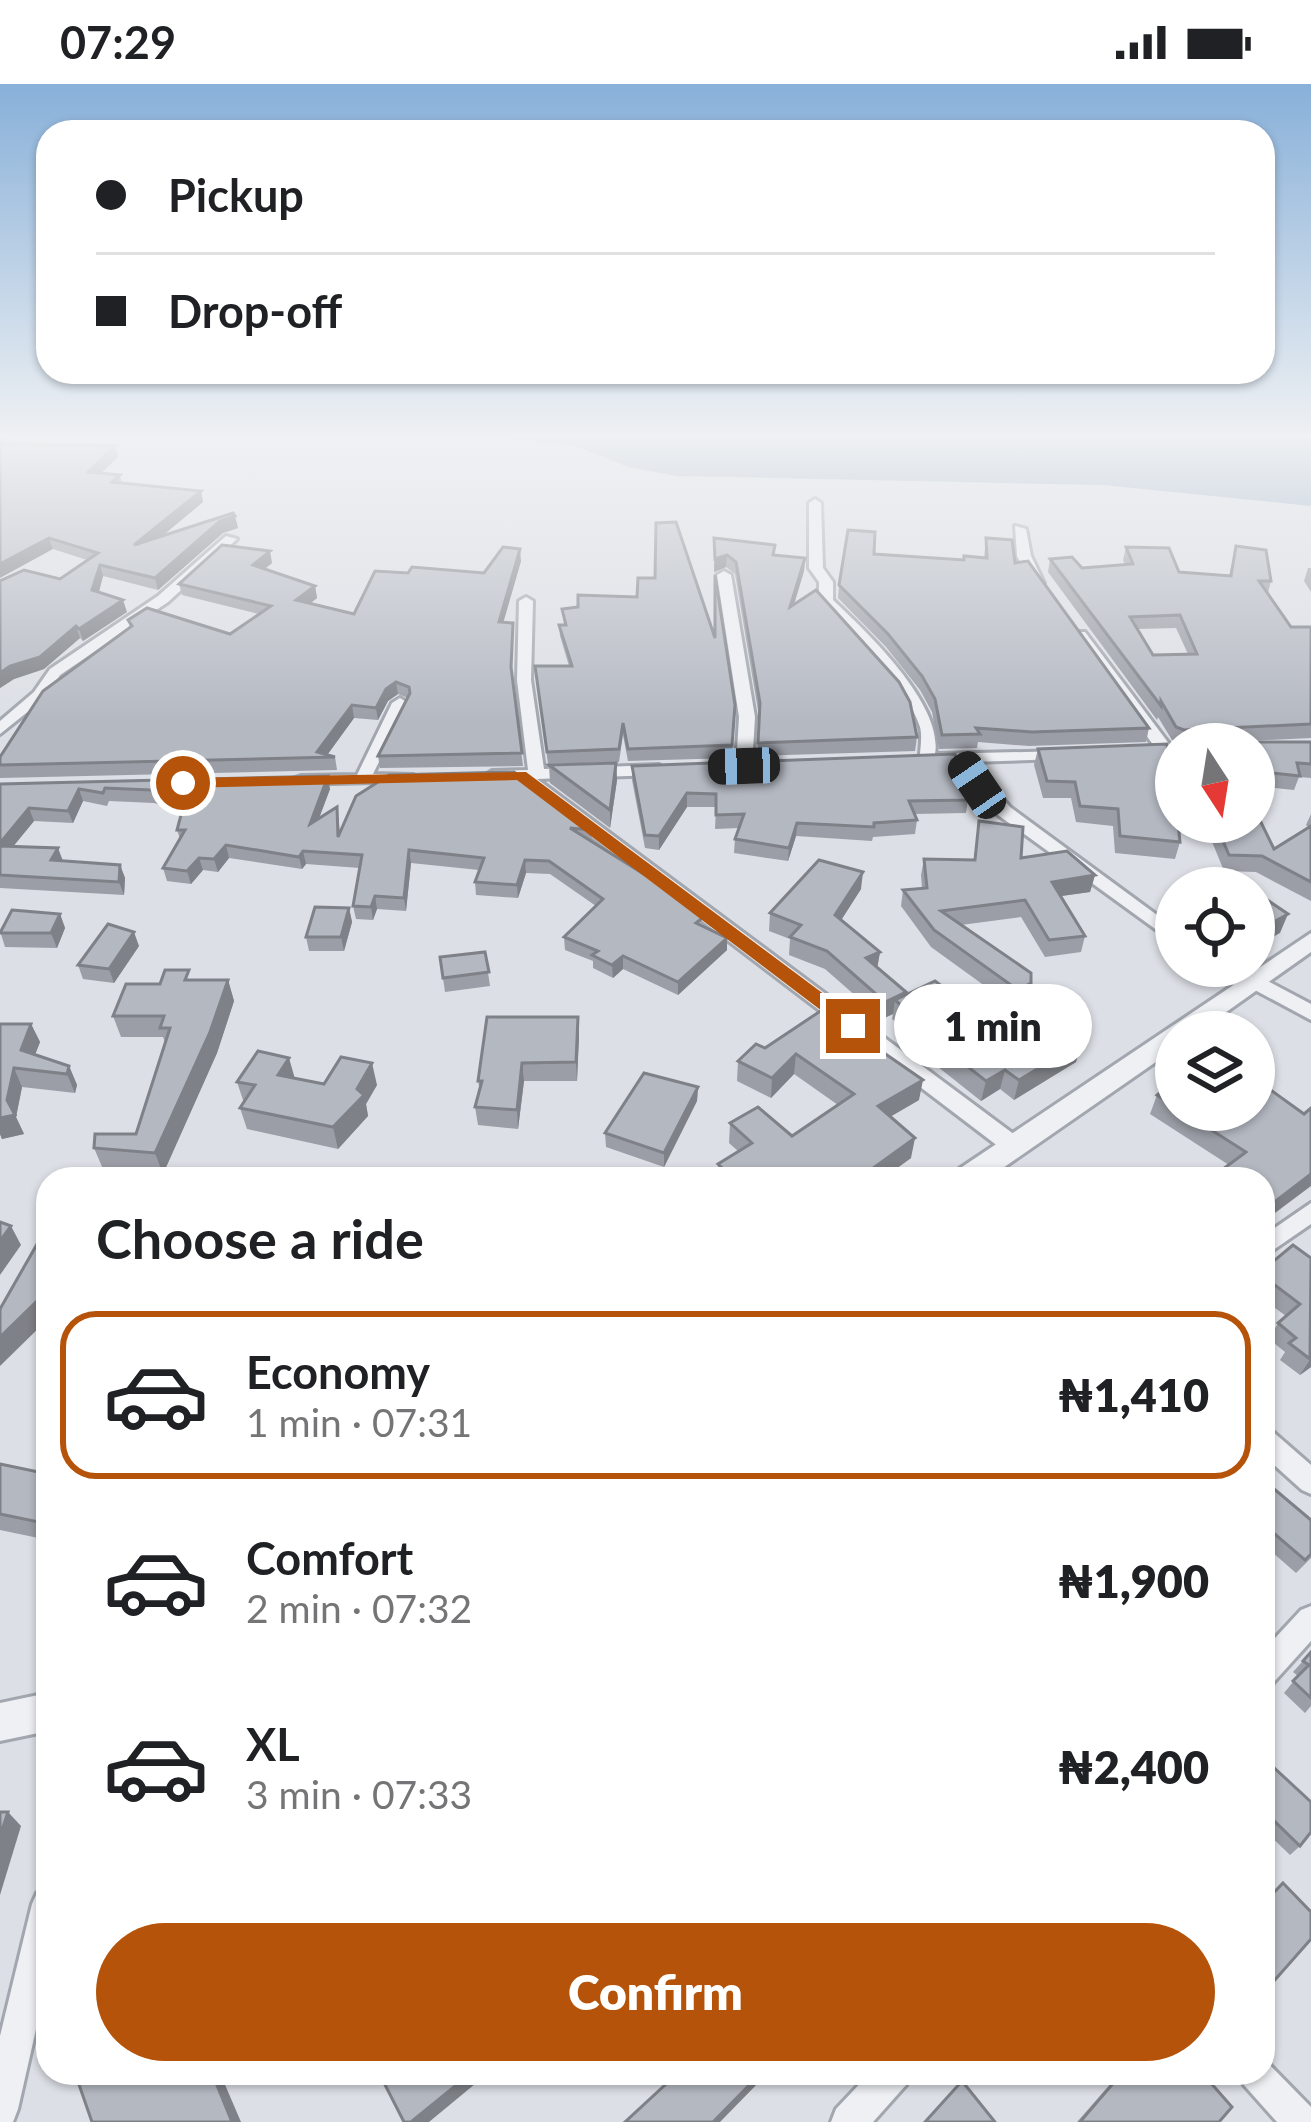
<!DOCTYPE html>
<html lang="en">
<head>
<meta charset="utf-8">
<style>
  body { margin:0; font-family:Lato,sans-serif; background:#f2f2f2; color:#202124; height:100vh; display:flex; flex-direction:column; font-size:45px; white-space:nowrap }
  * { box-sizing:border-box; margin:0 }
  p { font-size:39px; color:#757577 }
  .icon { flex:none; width:66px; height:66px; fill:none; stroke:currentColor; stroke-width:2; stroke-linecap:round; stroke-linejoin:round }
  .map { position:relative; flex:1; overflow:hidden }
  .drawer { position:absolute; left:36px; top:1083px; width:1239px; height:918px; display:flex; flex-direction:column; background:#fff; border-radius:36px; box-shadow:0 3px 9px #0004 }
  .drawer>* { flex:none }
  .guide { position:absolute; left:36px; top:36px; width:1239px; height:264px; border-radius:36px; box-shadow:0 3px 9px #0004; display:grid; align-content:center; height:264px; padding:0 60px; background:#fff }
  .needle { width:78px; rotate:168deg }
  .fabs { position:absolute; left:1155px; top:639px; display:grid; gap:24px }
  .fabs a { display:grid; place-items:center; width:120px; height:120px; border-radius:50%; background:#fff; box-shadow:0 3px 9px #0004; font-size:60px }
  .end { position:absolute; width:54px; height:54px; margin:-27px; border:15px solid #b45309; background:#fff; box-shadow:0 0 0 6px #fff }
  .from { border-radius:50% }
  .bubble { position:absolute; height:84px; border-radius:42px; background:#fff; box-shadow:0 3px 9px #0004; font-size:39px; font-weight:800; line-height:84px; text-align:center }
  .car { position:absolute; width:36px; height:72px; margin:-36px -18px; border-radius:15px; box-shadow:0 0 9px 3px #0007; background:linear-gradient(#222 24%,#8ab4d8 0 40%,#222 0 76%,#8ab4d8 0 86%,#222 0) }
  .guide b { display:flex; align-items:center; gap:42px; height:114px; font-size:45px }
  .guide b+b { border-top:3px solid #e0e0e0 }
  .guide i { width:30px; height:30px; background:#202124 }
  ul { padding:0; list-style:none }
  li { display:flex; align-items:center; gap:36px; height:168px; margin:0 24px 18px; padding:0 36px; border:6px solid transparent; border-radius:36px }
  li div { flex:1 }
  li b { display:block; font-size:45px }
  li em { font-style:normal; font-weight:800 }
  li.selected { border-color:#b45309 }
  li>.icon { width:108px; height:108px; stroke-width:1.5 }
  h2 { padding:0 60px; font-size:54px; line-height:144px }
  .primary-button { display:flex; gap:24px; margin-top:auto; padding:24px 60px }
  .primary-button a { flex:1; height:138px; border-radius:72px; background:#b45309; color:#fff; font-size:48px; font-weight:800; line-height:138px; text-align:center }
  .status { display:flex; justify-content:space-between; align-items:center; height:84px; padding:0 60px; background:#fff; direction:ltr }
  .status svg { height:33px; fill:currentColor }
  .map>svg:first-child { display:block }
  .water { fill:#99abc3 }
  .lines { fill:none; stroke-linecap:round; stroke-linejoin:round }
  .minor-casing { stroke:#a2a6ae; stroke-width:6 }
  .tertiary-casing { stroke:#a2a6ae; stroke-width:6 }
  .minor { fill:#eef0f4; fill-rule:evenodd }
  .tertiary { fill:#eef0f4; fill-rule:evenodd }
  .wall { fill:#9b9ea6; fill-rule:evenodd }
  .shaded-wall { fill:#7e8187 }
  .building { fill:#b4b8c1; stroke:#7e8187; stroke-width:3; fill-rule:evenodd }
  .route { fill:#b45309 }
</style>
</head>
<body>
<div class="status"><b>07:29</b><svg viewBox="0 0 49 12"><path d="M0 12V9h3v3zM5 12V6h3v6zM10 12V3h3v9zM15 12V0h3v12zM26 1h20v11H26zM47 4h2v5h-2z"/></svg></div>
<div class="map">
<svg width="1311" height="2038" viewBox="0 0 1311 2038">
  <rect width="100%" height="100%" fill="#dcdfe5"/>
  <polygon class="water" points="508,355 1311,355 1311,422 1103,401 677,392 628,383 576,362"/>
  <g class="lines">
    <g class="minor-casing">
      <g id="minor">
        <path d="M815,415l6,4 2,65 10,14v18c34,32 111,105 102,154l132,-3v6l-6,2 -90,3 39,45 166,122v15l-178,-129 -43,-52h-35c-1,-11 3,-24 0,-36 -15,-46 -70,-91 -101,-126v-19l-10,-14v-65z"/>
        <polygon points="1015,442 1026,445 1031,472 1044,499 1042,502 1032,502 1017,472"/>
        <polygon points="226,452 237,455 168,518 60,591 45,614 0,650 0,637 34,608 50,585 158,512"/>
        <polygon points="724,487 731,491 755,633 752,683 744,688 736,683 739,633 717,491"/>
        <polygon points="526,513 533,517 531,596 544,685 659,681 667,686 659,691 537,695 1023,1057 1026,1063 1023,1069 1007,1069 517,696 486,695 484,692 492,687 528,686 517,596 519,517"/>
        <polygon points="1075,548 1085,548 1170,661 1176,661 1176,671 1134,670 1134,664 1154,662 1075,554"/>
        <polygon points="400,614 408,619 373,690 413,691 413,697 295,700 295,694 301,692 357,691 392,619"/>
        <polygon points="1206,882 1229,882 1245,894 1260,893 1311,920 1311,936 1253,905 1245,909"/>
        <polygon points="1311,1119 1311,1140 1263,1173 1263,1152"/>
        <polygon points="1263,1344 1272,1347 1311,1381 1311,1410 1302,1406 1263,1371"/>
        <polygon points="1311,1522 1311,1557 1273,1599 1263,1604 1263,1567 1301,1526"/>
        <polygon points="48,1804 48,1892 18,2025 13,2038 0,2038 0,1952 32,1820 37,1809"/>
        <polygon points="1263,1974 1311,2023 1311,2038 1277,2038 1244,2001 1239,1989 1263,1989"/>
        <polygon points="870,1989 911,1989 906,2001 873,2038 831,2038 836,2025"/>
      </g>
    </g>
    <g class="tertiary-casing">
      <g id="tertiary">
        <polygon points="1311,849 1311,868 1198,948 1176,948 1176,964 987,1095 952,1095 956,1087"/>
        <polygon points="48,1609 48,1647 0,1657 0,1619"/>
      </g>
    </g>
    <use href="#minor" class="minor"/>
    <use href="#tertiary" class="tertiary"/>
  </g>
  <g class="wall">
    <polygon points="8,360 118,373 101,389 120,391 122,399 201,407 203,418 162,452 235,432 238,444 223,449 158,506 103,492 99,508 127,528 83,557 80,554 44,585 14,595 0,604 0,497 60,495 87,476 53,465"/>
    <polygon points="714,454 775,461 774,471 805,474 804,487 794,521 917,653 915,667 757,672 759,632 735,490 726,483 714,488"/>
    <polygon points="986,454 1015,479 1149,644 1146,658 1029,662 978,658 977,664 939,665 932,628 920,606 886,563 838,514 839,501 874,470 964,476 984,474"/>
    <path d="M1236,462l35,35 -3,12 23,34h20v111l-131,6 -8,-4 -14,-23 -1,3 -109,-148 2,-13 32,9 43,-3 -2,-5 3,-13 53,25 50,4zM1176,544l12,26 -35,1 -16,-26z"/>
    <polygon points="521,477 503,538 513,539 512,591 523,682 380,684 378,672 408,614 398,610 388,617 378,636 354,634 327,671 335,673 337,686 0,694 0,673 130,544 128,536 230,550 259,530 182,511 179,500 272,479 265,485 315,502 317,514 310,520 354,530"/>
    <polygon points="1308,484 1311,484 1311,508 1304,497"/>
    <polygon points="562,525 735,621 732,674 628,677 623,651 619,678 548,680 535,582 569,582 560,552 559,541 564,541"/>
    <polygon points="1257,658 1311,658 1311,694 1299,693 1294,706 1257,702 1254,668"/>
    <polygon points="1038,665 1180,758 1175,775 1115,769 1113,742 1076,738 1071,714 1043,714 1034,681"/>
    <polygon points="616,679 617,696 610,744 550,699 549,681"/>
    <polygon points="632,682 968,716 966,729 914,730 917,736 915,750 873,753 872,757 796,752 788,777 734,769 735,755 739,744 715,745 716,723 687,723 659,766 645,764 632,696"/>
    <polygon points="0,700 330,705 319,734 337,723 340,748 356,712 591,746 592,757 705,843 727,854 727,866 678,911 623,885 613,894 593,884 593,877 565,866 564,853 596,822 550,790 526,789 518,814 476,811 475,798 479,786 411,779 406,827 377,825 373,836 356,835 353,822 360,784 306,780 302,785 229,774 218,788 203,786 191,800 167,797 163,784 180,755 177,746 182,727 154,719 109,717 107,722 83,717 73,739 34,737 13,762 63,776 120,781 125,794 124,811 0,804"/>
    <polygon points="1311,730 1311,817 1256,788 1224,787 1204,738 1254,738 1274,765 1308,743 1306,741"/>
    <polygon points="979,737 1021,774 1095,791 1090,808 1061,812 1085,852 1081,868 1045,873 1021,833 961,841 1031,899 1027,915 1014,923 931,863 901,822 903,806 922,804 921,791 924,775 974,776"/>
    <polygon points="861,805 841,836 880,868 877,884 906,908 905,911 1076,978 1014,1016 1000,1005 981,1017 928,975 929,967 892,935 893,930 882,935 825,885 789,871 790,855 769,847 770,829"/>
    <polygon points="349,824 352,838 344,867 309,867 306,853"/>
    <polygon points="60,830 65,844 57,864 5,863 0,847"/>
    <polygon points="139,862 114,899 83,895 78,881"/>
    <polygon points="485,868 490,902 445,908 440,873"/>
    <polygon points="192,896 228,896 234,917 217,969 163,1090 103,1085 94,1064 136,1050 165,958 163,953 121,953 113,932 160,900"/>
    <polygon points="822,926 919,1016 890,1033 911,1074 882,1095 717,1095 718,1080 738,1067 729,1059 730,1039 792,1052 838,1021 794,990 771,1014 737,997 738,977 765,964"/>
    <polygon points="0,940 31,940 40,958 35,970 69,982 77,1001 75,1009 22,1003 16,1033 24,1050 2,1055 0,1050"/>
    <polygon points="579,951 577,997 524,997 518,1045 478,1041 475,1023 480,1007 478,997"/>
    <polygon points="1176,983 1176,1026 1254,1026 1304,1030 1263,1138 1263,1095 1216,1095 1219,1088 1229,1081 1150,1030 1157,1011 1167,1004 1173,985"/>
    <polygon points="294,994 324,1000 377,1001 366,1020 368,1032 338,1065 247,1045 240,1024 244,1019 237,998"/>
    <polygon points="698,1003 697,1017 664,1083 606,1063 605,1049"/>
    <polygon points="1311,1174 1311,1283 1300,1291 1280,1276 1285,1268 1269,1255 1278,1239 1286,1232 1263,1215 1263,1186"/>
    <polygon points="0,1380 48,1390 48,1456 0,1446"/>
    <polygon points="1263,1403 1311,1436 1311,1474 1296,1489 1263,1460"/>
    <polygon points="1311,1568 1311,1622 1305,1629 1284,1609 1298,1592 1293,1588"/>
    <polygon points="1263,1688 1300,1762 1290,1771 1263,1745"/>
    <polygon points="1104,1989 1202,1989 1219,2038 1077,2038 1112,1998"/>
  </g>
  <g class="shaded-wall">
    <polygon points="115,362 118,373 91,399 88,388"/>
    <polygon points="201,407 203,418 137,473 134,461"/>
    <polygon points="235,432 238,444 223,449 158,506 155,494 220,437"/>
    <polygon points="49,454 53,465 0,494 0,480"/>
    <polygon points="520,465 521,477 500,550 499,538"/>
    <polygon points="270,467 272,479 255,492 253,481"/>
    <polygon points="727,471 726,483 714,488 715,475"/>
    <polygon points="805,474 804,487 789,536 790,523"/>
    <polygon points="100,481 103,492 96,518 92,506"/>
    <polygon points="315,502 317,514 298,528 296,516"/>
    <polygon points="123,516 127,528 83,557 79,545"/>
    <polygon points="76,542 80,554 44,585 14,595 0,604 0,589"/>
    <polygon points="396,598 398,610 388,617 378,636 376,624 386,605"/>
    <polygon points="352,621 354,634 325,674 317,668"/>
    <polygon points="616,679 617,696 610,744 610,726"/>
    <polygon points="328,692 330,705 312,753 310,740"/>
    <polygon points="79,705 83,717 73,739 68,727"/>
    <polygon points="687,709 687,723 659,766 659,752"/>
    <polygon points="29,724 34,737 3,775 0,759"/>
    <polygon points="797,739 796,752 788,777 789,764"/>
    <polygon points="226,761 229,774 218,788 214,775"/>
    <polygon points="58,764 63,777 51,776"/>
    <polygon points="409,766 411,779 406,827 404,814"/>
    <polygon points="303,767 306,780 302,785 299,773"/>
    <polygon points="199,774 203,786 191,800 187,787"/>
    <polygon points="525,776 526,789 518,814 517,801"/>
    <polygon points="120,781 125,794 124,811 119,798"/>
    <polygon points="863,788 861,805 833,849 835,831"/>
    <polygon points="1095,791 1090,808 1047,814 1052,798"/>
    <polygon points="375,812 377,825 373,836 371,823"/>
    <polygon points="349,824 352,838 344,867 341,853"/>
    <polygon points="60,830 65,844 57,864 51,849"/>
    <polygon points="1288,830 1280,849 1254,863 1254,849"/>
    <polygon points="134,848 139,862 114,899 109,885"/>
    <polygon points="727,854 727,866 678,911 678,898"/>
    <polygon points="880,868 877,885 866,874"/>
    <polygon points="623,872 623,885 613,894 612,881"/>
    <polygon points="228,896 234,917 217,969 163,1090 155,1069"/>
    <polygon points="1031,899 1027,915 1014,923 1018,906"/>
    <polygon points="906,908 903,922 895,916 893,930 882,935 885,918"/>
    <polygon points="578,933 579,951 577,997 576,978"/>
    <polygon points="31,940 40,958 30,984 21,966"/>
    <polygon points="1082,958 1076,978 1014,1016 1019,996"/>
    <polygon points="796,970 794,990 771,1014 772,994"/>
    <polygon points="289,974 295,995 278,991"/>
    <polygon points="372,979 377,1001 366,1020 368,1032 338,1065 333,1043"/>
    <polygon points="522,979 524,997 518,1045 517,1026"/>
    <polygon points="69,982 77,1001 75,1009 67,990"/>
    <polygon points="14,984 22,1003 16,1033 24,1050 2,1055 0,1050 0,1034 7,1016"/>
    <polygon points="1005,986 1000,1005 981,1017 986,997"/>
    <polygon points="923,996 919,1016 874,1042 878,1022"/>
    <polygon points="698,1003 697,1017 664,1083 664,1069"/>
    <polygon points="915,1054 911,1074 882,1095 858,1095"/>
    <polygon points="1311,1090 1311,1102 1263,1138 1263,1132 1268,1123"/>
    <polygon points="11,1142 21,1161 0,1191 0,1157"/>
    <polygon points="48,1201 48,1235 0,1282 0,1253"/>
    <polygon points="1311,1274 1311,1283 1300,1291"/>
    <polygon points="8,1728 21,1742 0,1811 0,1752"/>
    <polygon points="212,1989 220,1989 241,2038 232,2038"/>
    <polygon points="761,1989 768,1989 720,2038 713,2038"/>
    <polygon points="470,1990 475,2000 429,2038 411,2038"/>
  </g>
  <g class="building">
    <polygon points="0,355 5,355 1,359 115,362 88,388 120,391 112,398 201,407 134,461 233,429 235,432 220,437 155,494 100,481 92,506 123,516 79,545 76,542 40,573 10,582 0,589 0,497 24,486 60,495 98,469 49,454 0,480"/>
    <polygon points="676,438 715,554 715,491 735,621 732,661 628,665 623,639 619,665 547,668 535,582 572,582 559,541 566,541 562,525 578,523 578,511 637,513 638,494 655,494 656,439"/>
    <polygon points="848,446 875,448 874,470 964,476 964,472 987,474 986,454 1012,456 1015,479 1028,477 1149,644 1032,648 976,644 980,650 942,651 935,615 922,592 888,550 839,501"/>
    <polygon points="714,454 775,461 773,471 805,474 790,523 816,506 899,598 910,618 917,653 758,659 760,619 736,478 727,471 715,475"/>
    <polygon points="222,461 270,467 253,481 315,502 296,516 354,530 375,487 408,489 412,483 484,489 503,463 520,465 499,538 513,539 511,583 522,669 378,672 410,609 409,603 396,598 386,605 376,624 352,621 317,668 335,673 0,681 0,673 43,607 132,542 128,536 147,524 230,550 271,522 179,500"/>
    <path d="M1236,462l30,4 5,31h-12l32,46h20v97l-127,6 -8,-3 -15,-26v5l-111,-147 22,-2 10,11 51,-4 -7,-17 43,1 10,24 52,4zM1180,531l17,39 -44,1 -23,-38z"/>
    <polygon points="1257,658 1311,658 1311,680 1297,679 1300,692 1262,688"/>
    <polygon points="1167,660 1176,738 1178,738 1180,758 1120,752 1118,725 1080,722 1075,698 1047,697 1038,665"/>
    <polygon points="955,670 968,716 909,717 917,736 874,739 874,743 797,739 789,764 735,755 744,730 716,731 716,710 687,709 659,752 645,751 632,682"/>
    <polygon points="616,679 610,726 549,681"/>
    <polygon points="514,688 591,746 570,744 679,812 705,832 696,839 727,854 678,898 623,872 612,881 592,871 598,867 564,853 603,815 549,777 525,776 517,801 475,798 484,774 409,766 404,814 375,812 371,823 353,822 362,771 303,767 299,773 226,761 214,775 199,774 187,787 163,784 185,746 177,746 185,716 151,706 105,704 103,709 79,705 68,727 29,724 0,759 0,700 328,692 310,740 337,723 338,753 356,712 389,691"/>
    <polygon points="1254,724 1274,765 1311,742 1311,798 1262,772 1229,771 1215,738 1254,738"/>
    <polygon points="979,737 1023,743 1021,774 1067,767 1095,791 1052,798 1085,852 1049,856 1025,816 941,827 1031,889 1031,899 1018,906 934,846 903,806 927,804 924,775 975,776"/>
    <polygon points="0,762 58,764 51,776 120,781 119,798 0,791"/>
    <polygon points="819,776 863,788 835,831 880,868 866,874 906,908 885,918 827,867 790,853 801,841 770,829"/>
    <polygon points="1225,787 1249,804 1199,804 1196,802"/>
    <polygon points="1254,807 1288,830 1254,849"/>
    <polygon points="315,823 349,824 341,853 306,853"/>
    <polygon points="12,826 60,830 51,849 0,849"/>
    <polygon points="108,840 134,848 109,885 78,881"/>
    <polygon points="485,868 489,888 443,894 440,873"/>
    <polygon points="165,886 189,886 185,896 228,896 210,948 155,1069 94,1064 95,1050 136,1050 170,944 160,944 164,932 113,932 126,900 160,900"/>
    <polygon points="935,897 999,946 1036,925 1082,958 1019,996 1005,986 986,997 932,955 938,952 895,916"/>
    <polygon points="822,926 923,996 878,1022 915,1054 858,1095 734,1095 718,1080 752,1059 730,1039 758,1023 792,1052 854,1010 796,970 772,994 738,977 756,960 765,964"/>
    <polygon points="487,933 578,933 576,978 522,979 517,1026 475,1023 482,997 478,997"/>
    <polygon points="0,940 31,940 21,966 69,982 67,990 14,984 7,1016 15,1031 0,1034"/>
    <polygon points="258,967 289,974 278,991 324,1000 341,973 372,979 357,1005 364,1011 333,1043 240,1024 255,1001 237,998"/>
    <polygon points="644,989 698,1003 664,1069 605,1049"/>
    <polygon points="1254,994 1304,1030 1311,1024 1311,1090 1268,1123 1263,1119 1263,1095 1228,1095 1219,1088 1246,1068 1180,1026 1254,1026"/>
    <polygon points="1176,996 1176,1023 1157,1011"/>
    <polygon points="0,1138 11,1142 0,1157"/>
    <polygon points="48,1141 48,1201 38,1216 0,1253 0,1225"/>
    <polygon points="1293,1161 1311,1174 1310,1275 1289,1259 1296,1254 1278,1239 1300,1220 1263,1192 1263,1186"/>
    <polygon points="0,1380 48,1390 48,1440 0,1430"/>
    <polygon points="1267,1399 1311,1436 1311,1470 1305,1476 1263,1440 1263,1403"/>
    <polygon points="1311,1568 1311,1614 1293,1597 1309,1581 1303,1577"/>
    <polygon points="1270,1680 1311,1718 1311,1748 1300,1762 1263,1726 1263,1688"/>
    <polygon points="0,1728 8,1728 0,1752"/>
    <polygon points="1283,1799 1311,1828 1311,1855 1266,1906 1263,1903 1263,1820"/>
    <polygon points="75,1989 212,1989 232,2038 92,2038"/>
    <polygon points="379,1989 470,1989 470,1990 411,2038 404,2038"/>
    <polygon points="678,1989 761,1989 713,2038 625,2038"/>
    <polygon points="1122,1989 1202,1989 1232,2023 1219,2038 1080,2038"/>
    <polygon points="962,1997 995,2038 925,2038"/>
  </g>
  <linearGradient id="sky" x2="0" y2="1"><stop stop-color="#88b0d9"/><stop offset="0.55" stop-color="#eff1f3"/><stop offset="1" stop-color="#eff1f3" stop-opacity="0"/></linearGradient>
  <rect width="1311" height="640" fill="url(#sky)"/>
  <polygon class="route" points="526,688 860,937 860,946 847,946 517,696 183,704 175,699 183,694"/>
</svg>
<div class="fabs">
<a><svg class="needle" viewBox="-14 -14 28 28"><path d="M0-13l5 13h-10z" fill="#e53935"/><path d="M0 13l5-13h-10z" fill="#757577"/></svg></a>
<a><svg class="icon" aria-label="locate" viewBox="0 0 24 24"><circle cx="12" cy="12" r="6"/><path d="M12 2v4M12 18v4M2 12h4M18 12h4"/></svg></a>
<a><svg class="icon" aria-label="layers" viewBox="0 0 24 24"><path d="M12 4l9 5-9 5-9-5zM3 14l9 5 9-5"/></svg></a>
</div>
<i class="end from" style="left:183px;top:699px"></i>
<i class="end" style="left:853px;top:942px"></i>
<div class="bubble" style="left:894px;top:900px;width:198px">1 min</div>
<i class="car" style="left:744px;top:682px;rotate:268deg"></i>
<i class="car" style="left:977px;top:701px;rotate:326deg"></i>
<div class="guide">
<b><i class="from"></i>Pickup</b>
<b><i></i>Drop-off</b>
</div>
<section class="drawer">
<h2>Choose a ride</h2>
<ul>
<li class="selected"><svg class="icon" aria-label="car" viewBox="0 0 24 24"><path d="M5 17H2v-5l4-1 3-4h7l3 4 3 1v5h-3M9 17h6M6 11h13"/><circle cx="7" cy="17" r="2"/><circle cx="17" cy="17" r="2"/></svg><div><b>Economy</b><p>1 min · 07:31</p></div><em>₦1,410</em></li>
<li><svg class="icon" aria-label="car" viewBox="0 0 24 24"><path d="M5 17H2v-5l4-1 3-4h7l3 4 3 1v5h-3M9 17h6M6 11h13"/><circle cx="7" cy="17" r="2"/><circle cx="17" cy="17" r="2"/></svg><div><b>Comfort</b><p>2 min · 07:32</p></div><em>₦1,900</em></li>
<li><svg class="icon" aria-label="car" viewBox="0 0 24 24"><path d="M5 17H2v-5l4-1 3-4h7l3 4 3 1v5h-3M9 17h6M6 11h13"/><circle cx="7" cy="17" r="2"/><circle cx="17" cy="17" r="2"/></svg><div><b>XL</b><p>3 min · 07:33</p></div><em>₦2,400</em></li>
</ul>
<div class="primary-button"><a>Confirm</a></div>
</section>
</div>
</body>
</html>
